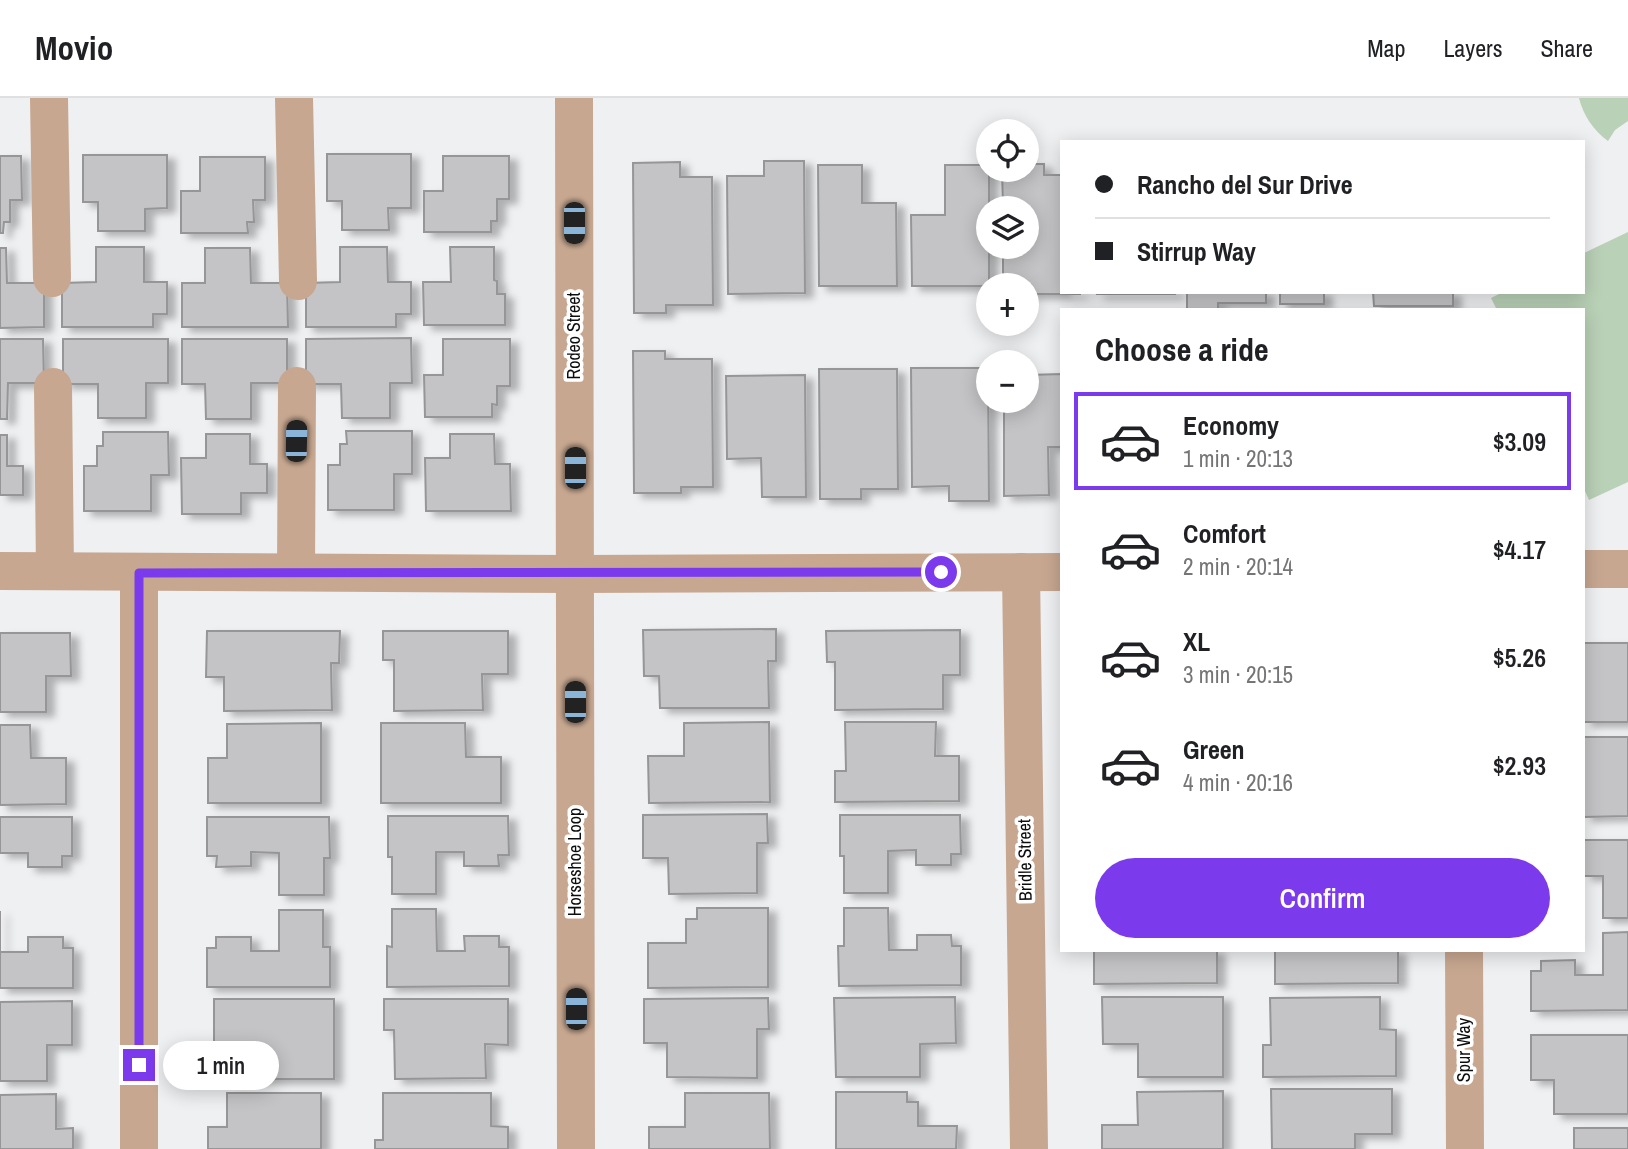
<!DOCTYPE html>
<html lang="en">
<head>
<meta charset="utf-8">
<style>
  body { margin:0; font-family:"Archivo Narrow",sans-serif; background:#f6f6f6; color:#202124; height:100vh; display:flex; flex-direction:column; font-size:26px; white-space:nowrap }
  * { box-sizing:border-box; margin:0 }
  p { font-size:23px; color:#757577 }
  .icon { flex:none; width:38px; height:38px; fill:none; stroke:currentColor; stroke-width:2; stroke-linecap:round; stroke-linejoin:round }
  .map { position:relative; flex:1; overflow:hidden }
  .drawer { position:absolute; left:1060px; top:210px; width:525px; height:644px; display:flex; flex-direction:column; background:#fff; border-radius:0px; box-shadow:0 4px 18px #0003 }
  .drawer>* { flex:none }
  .top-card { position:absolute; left:1060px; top:42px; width:525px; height:154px; border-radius:0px; box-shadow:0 4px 18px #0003; display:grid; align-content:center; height:154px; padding:0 35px; background:#fff }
  .controls { position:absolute; left:976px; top:21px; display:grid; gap:14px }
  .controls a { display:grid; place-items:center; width:63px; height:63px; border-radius:50%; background:#fff; box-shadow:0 4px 18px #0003; font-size:35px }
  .end { position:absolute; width:32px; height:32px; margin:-16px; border:9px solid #7c3aed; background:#fff; box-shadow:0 0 0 4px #fff }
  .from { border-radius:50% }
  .bubble { position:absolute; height:49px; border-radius:24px; background:#fff; box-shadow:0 4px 18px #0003; font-size:23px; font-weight:600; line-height:49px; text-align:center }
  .car { position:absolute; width:21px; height:42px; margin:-21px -10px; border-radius:9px; box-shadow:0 0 5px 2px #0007; background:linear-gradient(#222 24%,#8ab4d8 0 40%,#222 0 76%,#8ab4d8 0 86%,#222 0) }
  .top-card b { display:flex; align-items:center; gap:24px; height:66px; font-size:26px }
  .top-card b+b { border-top:2px solid #e0e0e0 }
  .top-card i { width:18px; height:18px; background:#202124 }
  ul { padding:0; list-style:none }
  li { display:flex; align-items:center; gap:21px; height:98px; margin:0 14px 10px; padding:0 21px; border:4px solid transparent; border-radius:0px }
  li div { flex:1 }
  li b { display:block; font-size:26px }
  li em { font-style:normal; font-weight:600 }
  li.active { border-color:#7c3aed }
  li>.icon { width:63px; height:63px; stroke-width:1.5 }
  h2 { padding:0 35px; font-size:32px; line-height:84px }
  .button { display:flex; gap:14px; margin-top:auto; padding:14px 35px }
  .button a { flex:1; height:80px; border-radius:42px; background:#7c3aed; color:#fff; font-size:28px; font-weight:600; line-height:80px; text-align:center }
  header { display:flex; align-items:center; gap:42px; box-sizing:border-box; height:98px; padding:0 35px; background:#fff; border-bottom:2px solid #e0e0e0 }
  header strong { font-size:33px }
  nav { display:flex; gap:38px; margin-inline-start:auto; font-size:24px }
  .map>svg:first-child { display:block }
  .green { fill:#b9d1b6 }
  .building { fill:#c4c4c7; stroke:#969698; stroke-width:2; filter:url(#shadow) }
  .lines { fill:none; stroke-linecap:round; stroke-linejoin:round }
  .minor { stroke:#c7a790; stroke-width:38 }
  .route { stroke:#7c3aed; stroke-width:9 }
  .labels { text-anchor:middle; stroke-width:7; stroke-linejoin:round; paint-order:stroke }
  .street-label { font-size:18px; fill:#0b0c0c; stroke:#fff }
</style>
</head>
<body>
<header>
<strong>Movio</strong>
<nav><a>Map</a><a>Layers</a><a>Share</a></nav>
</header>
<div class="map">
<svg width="1628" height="1051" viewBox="0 0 1628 1051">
  <defs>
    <filter id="shadow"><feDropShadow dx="8" dy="4.5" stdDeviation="3.5" flood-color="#0004"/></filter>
  </defs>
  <rect width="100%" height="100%" fill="#eff0f2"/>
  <g class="green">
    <path d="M1579,0h49v23l-13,9 -7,11c-14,-10 -25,-26 -29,-43z"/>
    <polygon points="1628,134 1628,384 1589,402 1584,391 1584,212 1497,212 1491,200 1503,194 1584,194 1584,155"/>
  </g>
  <g class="building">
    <polygon points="327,56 411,56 411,110 388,110 389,132 342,132 342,103 327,103"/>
    <polygon points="83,57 167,57 167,110 145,111 145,133 98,133 98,104 83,104"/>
    <polygon points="0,58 21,58 22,102 10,102 10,124 4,124 3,135 0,135"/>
    <polygon points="443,58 509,58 509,101 497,101 497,123 491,123 491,134 424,134 424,93 443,93"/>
    <polygon points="200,59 265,59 265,102 253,102 254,124 247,124 248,135 181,135 181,93 200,93"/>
    <polygon points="764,63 804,63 805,195 728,196 727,78 764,78"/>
    <polygon points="680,64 680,79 712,79 713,207 666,207 666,215 634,215 633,65"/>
    <polygon points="1027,66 1044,66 1044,77 1062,77 1062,194 1081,196 1027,196 1027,187 1003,187 1003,149 1027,149 1027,110 1003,110 1002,72 1027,72"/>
    <polygon points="818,67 862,67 862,105 896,105 897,188 819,188"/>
    <polygon points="945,67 989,67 989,188 912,188 911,117 945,117"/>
    <polygon points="96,149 144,149 144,184 167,184 167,216 153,216 153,229 62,229 62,185 96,184"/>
    <polygon points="340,149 387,149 388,184 411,184 411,216 396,216 396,229 306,229 306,185 340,184"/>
    <polygon points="450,149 494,149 494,182 497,183 497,196 505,196 505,227 424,227 423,184 451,184"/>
    <polygon points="0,150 6,150 7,185 44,185 44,229 0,230"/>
    <polygon points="205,150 250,150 251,185 287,185 288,229 182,229 182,185 205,185"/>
    <rect x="1097" y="194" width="78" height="2"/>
    <polygon points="1187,194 1266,194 1266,205 1218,205 1218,212 1187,212"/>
    <rect x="1280" y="194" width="44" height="12"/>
    <polygon points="1373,194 1453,194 1453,208 1374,208"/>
    <polygon points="411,240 412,285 390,285 390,320 342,320 341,286 306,286 306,241"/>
    <polygon points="0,241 43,241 44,285 8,285 7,321 0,321"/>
    <polygon points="63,241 168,241 168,285 146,285 146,320 98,320 98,286 63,286"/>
    <polygon points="182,241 287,241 287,285 251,285 251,321 206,321 205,286 182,286"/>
    <polygon points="443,241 510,241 510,288 497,288 497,307 492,306 492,319 425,319 424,277 443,277"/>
    <polygon points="633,253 665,253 665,261 712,261 713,389 681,389 681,395 634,395"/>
    <polygon points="911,270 988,270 989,403 949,403 949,388 912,389"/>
    <polygon points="819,271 897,271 898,391 861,391 861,401 820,401"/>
    <polygon points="1062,276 1062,349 1048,349 1049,397 1004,398 1004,303 1027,303 1027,277"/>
    <polygon points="805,277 806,399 762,399 761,360 727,361 726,278"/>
    <polygon points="346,333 412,333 412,376 394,376 394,412 328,412 328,367 340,367 340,346 347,346"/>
    <polygon points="103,334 168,334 169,377 151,377 151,413 84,413 84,368 97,368 97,348 103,348"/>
    <polygon points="206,336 250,336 250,366 267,366 267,395 241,395 241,416 182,416 181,360 206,360"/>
    <polygon points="450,336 494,336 495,366 510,366 511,413 426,413 425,360 450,360"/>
    <polygon points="0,337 7,337 7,368 23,368 23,397 0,397"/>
    <polygon points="776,531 776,563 768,563 769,610 660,610 659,578 644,578 643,532"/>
    <polygon points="960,532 960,577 943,577 943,611 835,612 835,564 827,564 826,533"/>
    <polygon points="207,533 340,533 339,565 331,565 332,612 224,613 224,579 206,579"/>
    <polygon points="383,533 508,533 508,576 482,576 483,612 394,613 394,562 383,562"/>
    <polygon points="0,535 70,535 71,578 46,578 46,614 0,614"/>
    <rect x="1584" y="545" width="44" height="79"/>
    <polygon points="769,624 770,704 649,705 648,658 684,658 684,625"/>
    <polygon points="845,624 936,624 935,658 959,658 959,703 835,704 835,673 846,673"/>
    <polygon points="321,625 321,705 208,705 208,660 227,660 227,626"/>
    <polygon points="381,625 465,625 466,659 501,659 501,705 381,705"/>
    <polygon points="0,627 30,627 31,660 66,660 66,706 0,707"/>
    <polygon points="1584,639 1628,639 1628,718 1584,719"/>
    <polygon points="767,716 768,745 757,745 757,795 669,796 668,760 643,760 643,717"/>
    <polygon points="840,717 960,717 961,756 951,756 951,767 916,767 916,752 888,753 888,795 844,795 844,758 840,758"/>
    <polygon points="388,718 508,718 509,757 498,757 499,768 464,768 464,754 436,754 436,796 392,796 392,759 388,759"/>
    <polygon points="0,719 72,719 72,758 62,758 62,769 28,769 28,755 0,755"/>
    <polygon points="207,719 329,719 330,760 324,760 324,797 279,797 279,755 251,754 251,768 216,769 217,758 207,758"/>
    <polygon points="1584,742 1628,742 1628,820 1603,820 1603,778 1584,778"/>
    <polygon points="697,810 768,810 768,889 648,890 648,845 686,845 686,821 697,821"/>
    <polygon points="844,810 888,810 889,852 917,852 917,837 951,837 952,848 961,848 961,887 839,888 838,848 844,848"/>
    <polygon points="392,811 436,811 437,853 465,853 464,838 499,838 499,849 509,849 509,888 387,889 387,848 392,849"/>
    <polygon points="279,812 323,812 323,849 330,849 330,889 207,889 207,850 216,850 216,839 251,839 251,853 279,853"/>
    <polygon points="0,813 0,854 28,854 28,839 63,839 63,850 73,850 73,890 0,890"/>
    <polygon points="1628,834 1628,912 1531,913 1531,873 1541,873 1541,863 1575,862 1575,877 1603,877 1603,835"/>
    <polygon points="1094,852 1217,852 1217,885 1094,886"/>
    <polygon points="1275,852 1398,852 1398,885 1275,886"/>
    <polygon points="955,899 956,945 920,946 920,979 836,979 834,900"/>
    <polygon points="1102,899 1223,899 1223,979 1138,979 1138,946 1103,946"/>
    <polygon points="1380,899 1380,931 1396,932 1396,978 1263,979 1263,947 1271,947 1270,900"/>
    <polygon points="768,900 769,931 757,931 757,980 667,979 667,945 644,945 644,901"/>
    <polygon points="214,901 334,901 334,981 250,981 249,947 214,947"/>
    <polygon points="384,901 508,901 508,947 485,946 486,980 395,981 394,932 384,932"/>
    <polygon points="72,903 72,947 47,947 47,983 0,983 0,904"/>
    <polygon points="1531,937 1628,937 1628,1016 1554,1016 1554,982 1531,982"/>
    <polygon points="1271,991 1392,991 1392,1036 1355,1036 1355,1051 1272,1051"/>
    <polygon points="1223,993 1223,1051 1102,1051 1102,1027 1138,1027 1137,994"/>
    <polygon points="836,994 907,994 907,1004 918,1004 918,1028 957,1028 956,1051 836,1051"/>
    <polygon points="227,995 321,995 321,1051 208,1051 208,1029 227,1029"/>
    <polygon points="383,995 491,995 491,1028 508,1029 508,1051 375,1051 375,1042 383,1042"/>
    <polygon points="685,995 769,995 770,1051 649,1051 649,1029 685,1029"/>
    <polygon points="56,996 56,1031 73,1030 73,1051 0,1051 0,997"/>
    <rect x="1574" y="1030" width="54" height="21"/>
  </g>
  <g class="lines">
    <g class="minor">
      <polyline points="49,0 52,180"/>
      <polyline points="294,0 298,183"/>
      <polyline points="574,0 576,1051"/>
      <polyline points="53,289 55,473"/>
      <polyline points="1584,471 1628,471"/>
      <polyline points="0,473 575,476 1062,474"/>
      <polyline points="296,474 297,288"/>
      <polyline points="1021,474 1029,1051"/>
      <polyline points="139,475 139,1051"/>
      <polyline points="1464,852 1465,1051"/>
    </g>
  </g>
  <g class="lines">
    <polyline class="route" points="139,967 139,475 941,474"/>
  </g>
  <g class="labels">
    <g class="street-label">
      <text transform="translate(574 238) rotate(-90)" y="6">Rodeo Street</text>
      <text transform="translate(1025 762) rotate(-91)" y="6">Bridle Street</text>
      <text transform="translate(575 764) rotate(-90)" y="6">Horseshoe Loop</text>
      <text transform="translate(1464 952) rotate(-90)" y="6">Spur Way</text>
    </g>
  </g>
</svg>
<div class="controls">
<a><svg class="icon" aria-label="locate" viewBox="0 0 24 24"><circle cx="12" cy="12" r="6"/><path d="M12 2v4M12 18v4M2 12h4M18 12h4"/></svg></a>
<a><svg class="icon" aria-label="layers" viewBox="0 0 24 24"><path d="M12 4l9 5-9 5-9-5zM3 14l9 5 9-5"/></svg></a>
<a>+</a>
<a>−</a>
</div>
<i class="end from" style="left:941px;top:474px"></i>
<i class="end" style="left:139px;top:967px"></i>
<div class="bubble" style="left:163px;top:943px;width:116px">1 min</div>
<i class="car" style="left:574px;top:125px;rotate:180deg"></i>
<i class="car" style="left:296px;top:343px;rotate:1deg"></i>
<i class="car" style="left:575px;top:370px;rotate:0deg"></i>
<i class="car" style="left:575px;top:604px;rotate:0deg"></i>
<i class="car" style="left:576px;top:911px;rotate:0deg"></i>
<div class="top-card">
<b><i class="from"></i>Rancho del Sur Drive</b>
<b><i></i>Stirrup Way</b>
</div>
<section class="drawer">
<h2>Choose a ride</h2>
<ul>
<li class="active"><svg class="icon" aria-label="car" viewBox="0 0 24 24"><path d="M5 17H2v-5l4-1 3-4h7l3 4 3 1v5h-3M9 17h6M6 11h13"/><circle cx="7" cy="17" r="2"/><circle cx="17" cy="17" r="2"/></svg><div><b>Economy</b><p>1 min · 20:13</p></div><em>$3.09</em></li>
<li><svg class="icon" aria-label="car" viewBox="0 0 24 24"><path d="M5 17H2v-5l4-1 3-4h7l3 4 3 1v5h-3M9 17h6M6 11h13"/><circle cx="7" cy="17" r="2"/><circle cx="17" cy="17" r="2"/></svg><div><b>Comfort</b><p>2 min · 20:14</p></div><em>$4.17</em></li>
<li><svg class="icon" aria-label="car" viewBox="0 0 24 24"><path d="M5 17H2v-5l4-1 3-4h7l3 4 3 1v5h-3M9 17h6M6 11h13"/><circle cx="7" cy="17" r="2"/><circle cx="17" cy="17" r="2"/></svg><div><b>XL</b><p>3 min · 20:15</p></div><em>$5.26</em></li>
<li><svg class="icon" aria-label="car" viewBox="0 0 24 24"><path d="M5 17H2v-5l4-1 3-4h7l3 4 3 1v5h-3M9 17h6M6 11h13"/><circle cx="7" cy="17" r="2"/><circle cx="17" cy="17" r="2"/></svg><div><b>Green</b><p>4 min · 20:16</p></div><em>$2.93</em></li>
</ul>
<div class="button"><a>Confirm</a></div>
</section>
</div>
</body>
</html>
